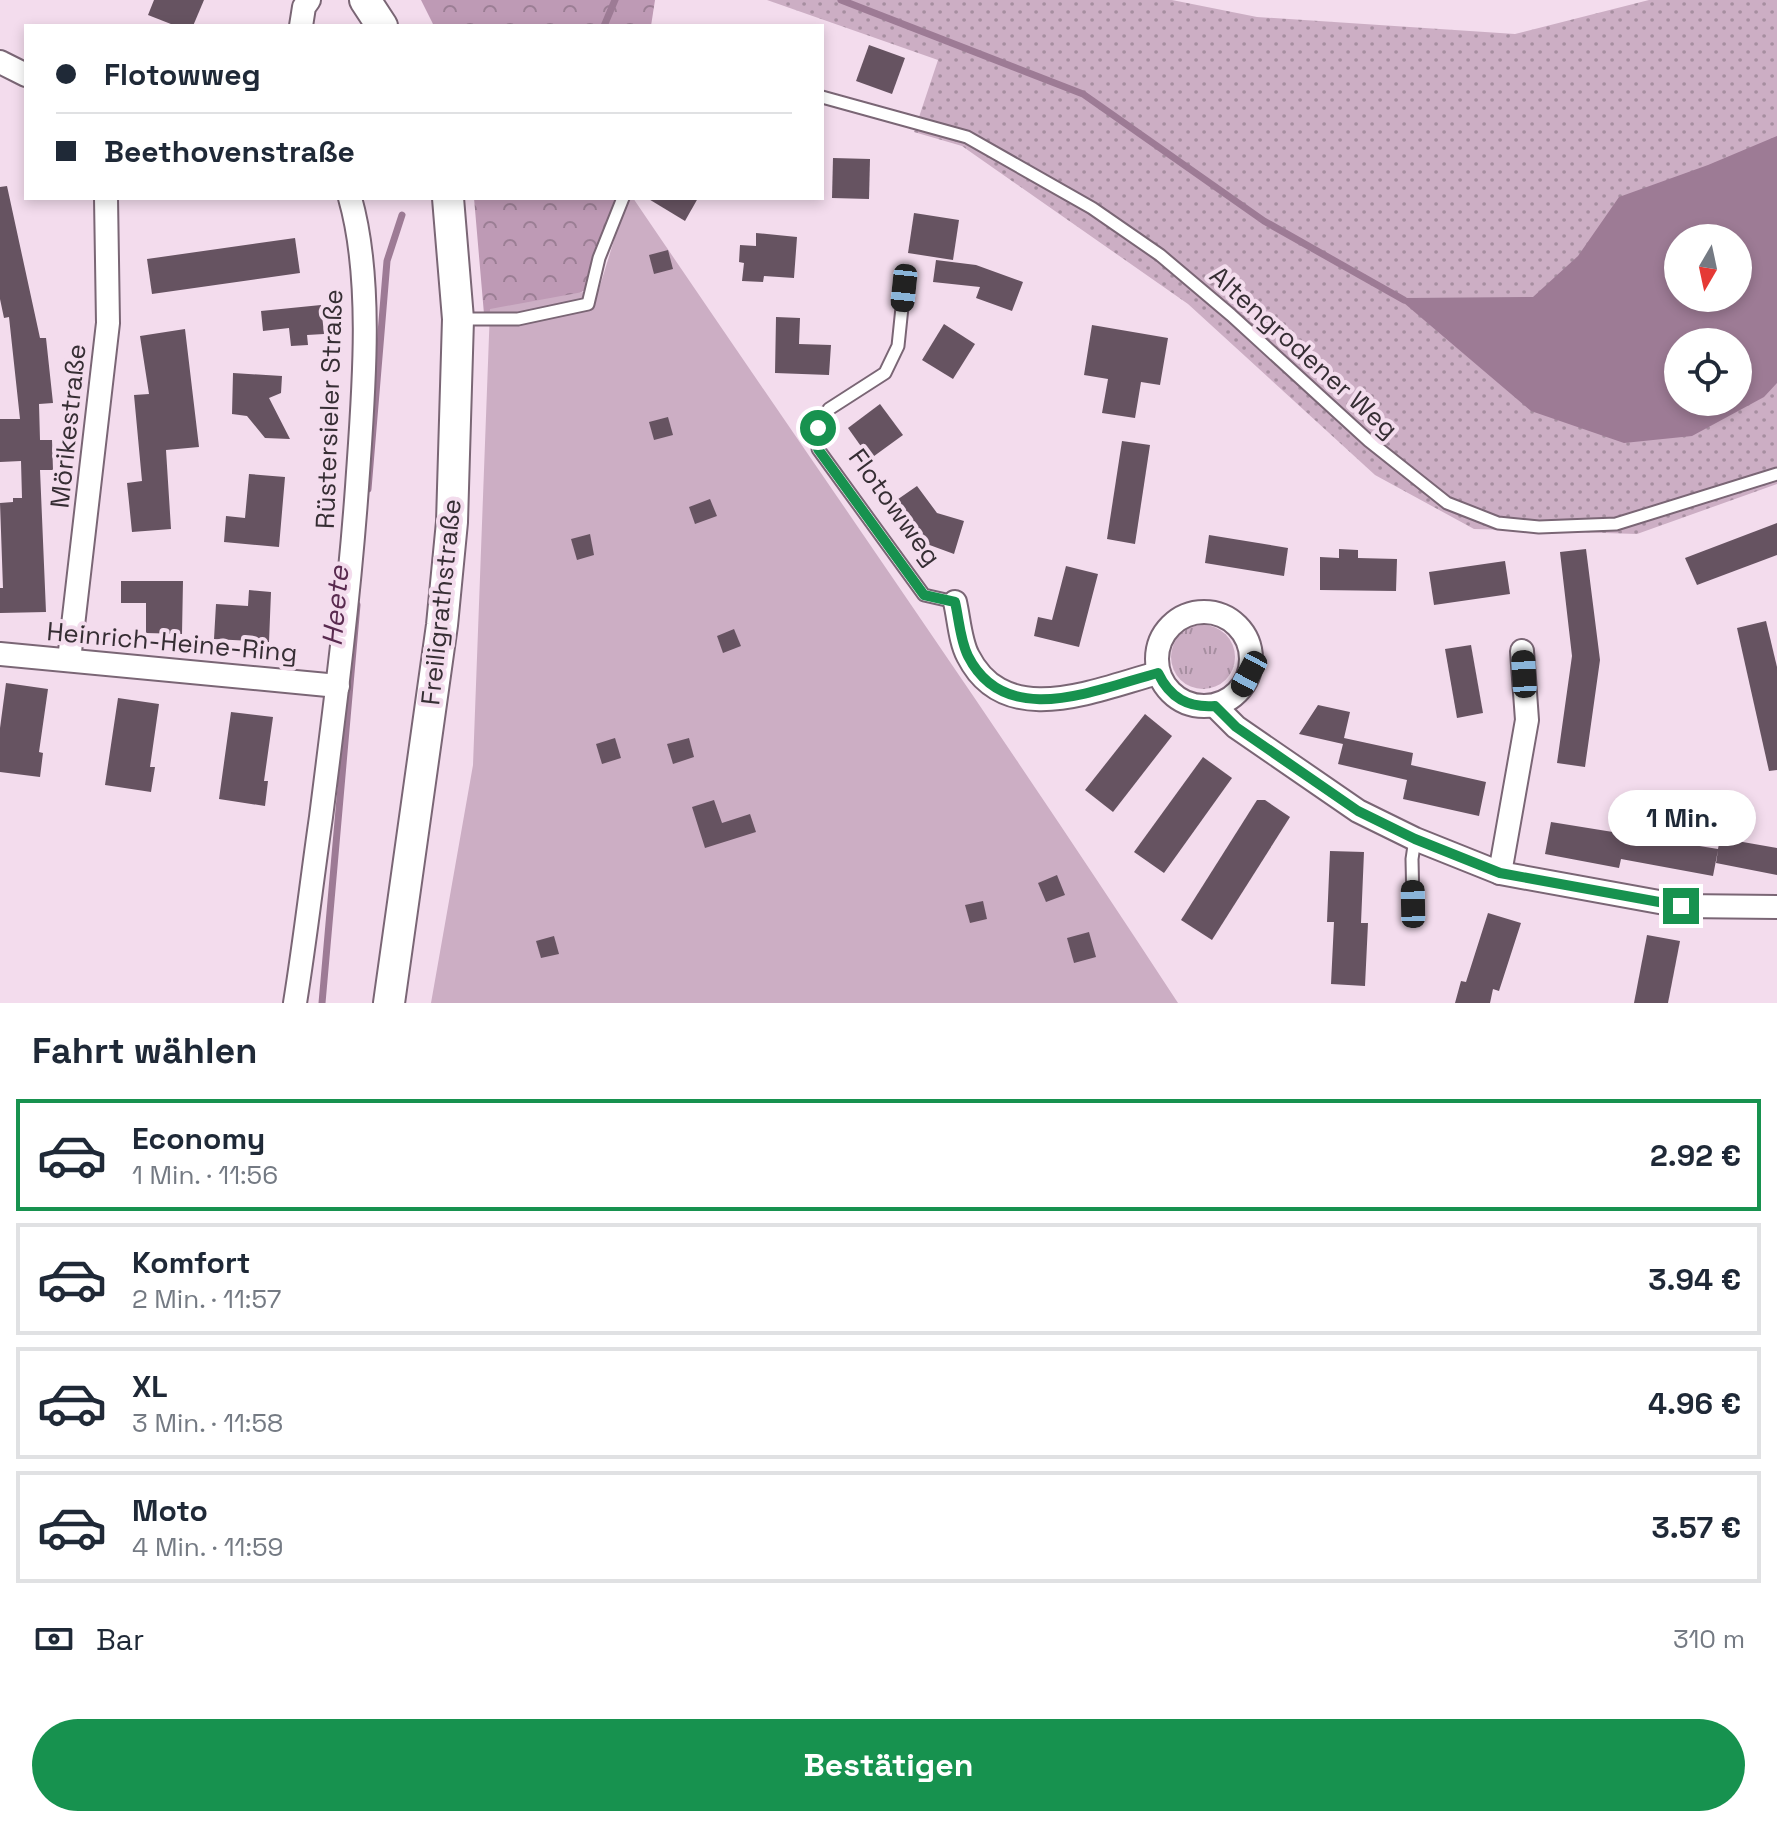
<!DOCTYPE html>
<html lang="de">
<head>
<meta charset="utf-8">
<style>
  body { margin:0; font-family:"Space Grotesk",sans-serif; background:#f6f6f7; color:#1f2937; height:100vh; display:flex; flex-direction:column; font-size:30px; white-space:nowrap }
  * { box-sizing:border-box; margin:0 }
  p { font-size:26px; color:#747a83 }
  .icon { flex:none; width:44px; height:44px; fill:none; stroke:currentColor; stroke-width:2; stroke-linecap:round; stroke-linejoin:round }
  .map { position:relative; height:1003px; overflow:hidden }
  .panel { display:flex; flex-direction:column; background:#fff; flex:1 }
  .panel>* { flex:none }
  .guide { position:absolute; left:24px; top:24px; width:800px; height:176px; border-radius:0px; box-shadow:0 4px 12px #0003; display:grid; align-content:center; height:176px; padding:0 32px; background:#fff }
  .needle { width:52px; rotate:189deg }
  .tools { position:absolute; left:1664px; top:224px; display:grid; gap:16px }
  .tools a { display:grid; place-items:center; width:88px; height:88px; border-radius:50%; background:#fff; box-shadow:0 4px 12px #0003; font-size:40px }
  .end { position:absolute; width:36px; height:36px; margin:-18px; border:10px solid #17924f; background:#fff; box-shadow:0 0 0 4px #fff }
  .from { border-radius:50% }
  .bubble { position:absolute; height:56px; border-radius:28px; background:#fff; box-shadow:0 4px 12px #0003; font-size:26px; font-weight:800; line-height:56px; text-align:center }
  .car { position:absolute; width:24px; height:48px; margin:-24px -12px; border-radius:10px; box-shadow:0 0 6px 2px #0007; background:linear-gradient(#222 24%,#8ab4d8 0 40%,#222 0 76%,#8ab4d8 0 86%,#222 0) }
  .guide b { display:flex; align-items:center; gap:28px; height:76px; font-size:30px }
  .guide b+b { border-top:2px solid #e0e1e3 }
  .guide i { width:20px; height:20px; background:#1f2937 }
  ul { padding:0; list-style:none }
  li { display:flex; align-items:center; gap:24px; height:112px; margin:0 16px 12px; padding:0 16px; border:4px solid #e0e1e3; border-radius:0px }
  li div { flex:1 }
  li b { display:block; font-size:30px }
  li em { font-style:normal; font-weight:800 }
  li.on { border-color:#17924f }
  li>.icon { width:72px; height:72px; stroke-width:1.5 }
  h2 { padding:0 32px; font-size:36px; line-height:96px }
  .pay { display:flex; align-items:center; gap:20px; height:88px; padding:0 32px; font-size:30px }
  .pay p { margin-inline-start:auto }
  .action { display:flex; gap:16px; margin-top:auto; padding:16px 32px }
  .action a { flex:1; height:92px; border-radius:48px; background:#17924f; color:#fff; font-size:32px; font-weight:800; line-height:92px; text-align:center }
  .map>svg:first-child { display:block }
  .grass { fill:url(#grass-tufts) }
  .forest { fill:url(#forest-crowns) }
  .park { fill:url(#park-dots); fill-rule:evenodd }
  .garden { fill:#ccaec4 }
  .water { fill:#9d7b95; fill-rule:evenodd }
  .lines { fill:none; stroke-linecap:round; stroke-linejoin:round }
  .stream { stroke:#9d7b95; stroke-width:7 }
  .building { fill:#665361 }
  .service-casing { stroke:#7a6675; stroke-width:15 }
  .minor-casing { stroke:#7a6675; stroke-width:26 }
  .secondary-casing { stroke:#7a6675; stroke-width:34 }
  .service { stroke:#fff; stroke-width:11 }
  .minor { stroke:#fff; stroke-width:22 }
  .secondary { stroke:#fff; stroke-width:30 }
  .route { stroke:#17924f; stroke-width:10 }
  .labels { text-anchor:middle; stroke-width:8; stroke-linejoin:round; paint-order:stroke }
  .street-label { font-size:26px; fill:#362e34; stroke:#f3dced }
  .water-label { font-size:28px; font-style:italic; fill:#592a4f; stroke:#f3dced }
</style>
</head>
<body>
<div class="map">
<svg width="1777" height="1003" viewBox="0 0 1777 1003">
  <defs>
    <pattern id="grass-tufts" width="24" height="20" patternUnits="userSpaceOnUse" patternTransform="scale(2)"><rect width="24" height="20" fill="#ccaec4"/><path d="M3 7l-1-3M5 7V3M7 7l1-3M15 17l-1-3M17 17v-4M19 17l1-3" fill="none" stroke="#a68ea0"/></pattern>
    <pattern id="forest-crowns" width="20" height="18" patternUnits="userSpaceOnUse" patternTransform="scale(2)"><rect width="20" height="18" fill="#be9ab5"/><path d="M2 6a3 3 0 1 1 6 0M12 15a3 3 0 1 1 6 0" fill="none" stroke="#9b7e94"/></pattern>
    <pattern id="park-dots" width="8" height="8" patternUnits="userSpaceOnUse" patternTransform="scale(2)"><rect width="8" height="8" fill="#ccaec4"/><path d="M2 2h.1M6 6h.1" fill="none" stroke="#a68ea0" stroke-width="1.8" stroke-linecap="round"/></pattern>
  </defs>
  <rect width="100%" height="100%" fill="#f3dced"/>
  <circle class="grass" cx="1203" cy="657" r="32"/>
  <g class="forest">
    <polygon points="421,0 655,0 651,26 434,26"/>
    <path d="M474,198h146l-27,59 -8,33c-35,21 -60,22 -101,24z"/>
  </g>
  <path class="park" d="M767,0h405l85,17 258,17 134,-34h128v484l-140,50 -163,-5 -99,-54 -187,-171 -226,-158 -48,-14 24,-72zM1678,238h60v60h-60zM1678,342h60v60h-60z"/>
  <path class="garden" d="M627,198h6c182,268 368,534 545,805h-747l42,-238 17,-456 109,-20z"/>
  <path class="water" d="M1777,136v247l-13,14 -72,39 -68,7 -93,-32 -127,-108 2,-5 127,-1 45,-41 41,-59 89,-32zM1678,238h60v60h-60zM1678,342h60v60h-60z"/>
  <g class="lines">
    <g class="stream">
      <polyline points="841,0 1083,94 1264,221 1404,300"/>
      <polyline points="604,26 615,0"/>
      <polyline points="368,489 387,261 402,215"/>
      <polyline points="322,1003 357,605"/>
    </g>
  </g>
  <g class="building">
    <polygon points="154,0 204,0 193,26 176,26 148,15"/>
    <polygon points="869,45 905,58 892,94 856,81"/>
    <polygon points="833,158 870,159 869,199 832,198"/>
    <polygon points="7,186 40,338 46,338 53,403 39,404 40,440 52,440 53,470 40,470 46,612 0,613 0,588 3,588 0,503 13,502 13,498 22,498 21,461 0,462 0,419 20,419 9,317 4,318 0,299 0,187"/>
    <polygon points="647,198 698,198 685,221"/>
    <polygon points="914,213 959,220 953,260 908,253"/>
    <polygon points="756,233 797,237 794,278 764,276 763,282 742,281 744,263 739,262 740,245 756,246"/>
    <polygon points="295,238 300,273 152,294 147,259"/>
    <polygon points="668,250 673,269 654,274 649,255"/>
    <polygon points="936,260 976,265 1023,282 1012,311 976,298 980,287 933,282"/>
    <polygon points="321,305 324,334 307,335 308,345 291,346 289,328 263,331 261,311"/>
    <polygon points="776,317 800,318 799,344 831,345 829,375 775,373"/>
    <polygon points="944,324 975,344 953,379 922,360"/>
    <polygon points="1092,325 1168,338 1160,385 1141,382 1135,418 1102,413 1108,379 1084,375"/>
    <polygon points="185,329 199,447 166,450 171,529 132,532 127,483 142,481 134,395 149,394 140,336"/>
    <polygon points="233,373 282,376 281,393 269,398 290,439 265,438 247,416 232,414"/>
    <polygon points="880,404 903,435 870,459 848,428"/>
    <polygon points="668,417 673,435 654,440 649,422"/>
    <polygon points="1122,441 1150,445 1135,544 1107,539"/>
    <polygon points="249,474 285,477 279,547 224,542 226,516 245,518"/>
    <polygon points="917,486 937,513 964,521 954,554 916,540 891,504"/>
    <polygon points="710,499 717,516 695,524 689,507"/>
    <polygon points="1777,523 1777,555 1697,585 1685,558"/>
    <polygon points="590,534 594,555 577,560 571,539"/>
    <polygon points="1209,535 1288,548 1284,576 1205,563"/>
    <polygon points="1339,549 1358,550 1358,558 1397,559 1396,591 1320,590 1320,557 1339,558"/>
    <polygon points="1586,549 1600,660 1585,767 1557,763 1572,656 1560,552"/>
    <polygon points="1505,561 1510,594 1434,605 1429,572"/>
    <polygon points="1066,566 1098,574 1079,647 1034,636 1038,617 1052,620"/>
    <polygon points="121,581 183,581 182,634 146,633 146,603 121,603"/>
    <polygon points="249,590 271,592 269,642 214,639 216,604 248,606"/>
    <polygon points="1766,621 1777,667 1777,770 1769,771 1737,628"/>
    <polygon points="734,629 741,646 723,653 717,636"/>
    <polygon points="1471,645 1483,713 1457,718 1445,649"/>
    <polygon points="6,683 48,689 39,752 43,753 40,777 0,772 0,728"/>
    <polygon points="118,698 159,704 150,767 155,767 151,792 105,785"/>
    <polygon points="1318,705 1350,712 1344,738 1413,753 1411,765 1486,782 1479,816 1403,799 1407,780 1338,764 1343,744 1299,734"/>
    <polygon points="231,712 273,717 264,781 268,781 265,806 219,799"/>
    <polygon points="1145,714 1172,736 1113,812 1085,790"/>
    <polygon points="615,738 621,758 602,764 596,744"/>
    <polygon points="689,738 694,757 673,764 667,744"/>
    <polygon points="1203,757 1232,778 1164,873 1134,852"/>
    <polygon points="714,800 722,823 750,814 756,832 705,848 692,807"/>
    <polygon points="1257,800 1265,800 1290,817 1212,940 1181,920"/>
    <polygon points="1551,822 1718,849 1720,838 1777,848 1777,875 1716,863 1718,850 1713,876 1621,859 1619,868 1545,854"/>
    <polygon points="1330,851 1364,852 1361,923 1368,923 1365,986 1331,984 1334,922 1327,922"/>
    <polygon points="1057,875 1065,895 1046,902 1038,883"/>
    <polygon points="983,901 987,919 970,923 965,905"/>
    <polygon points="1488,913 1521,923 1499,991 1493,989 1490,1003 1455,1003 1461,981 1466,982"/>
    <polygon points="1089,932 1096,957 1074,963 1067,938"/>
    <polygon points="1647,935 1680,941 1668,1003 1634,1003"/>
    <polygon points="554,936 559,954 541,958 536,941"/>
  </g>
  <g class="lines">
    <g class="service-casing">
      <g id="service">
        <polyline points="822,97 967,137 1092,208 1160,255 1231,315 1369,441 1447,503 1498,523 1539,527 1616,524 1777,474"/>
        <polyline points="904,288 898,346 885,373 829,409 818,428 818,449 924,595 955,602"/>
        <polyline points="458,319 518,319 588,304 599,258 623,198"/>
        <polyline points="1413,904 1412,859 1415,839"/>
      </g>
    </g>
    <g class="minor-casing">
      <g id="minor">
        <polyline points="301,26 304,7 309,0"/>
        <polyline points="0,62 26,75"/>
        <path d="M955,602c4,17 5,39 13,54 38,75 129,33 190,17"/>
        <circle cx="1204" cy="659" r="47"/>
        <polyline points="0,654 338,686"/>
        <polyline points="69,660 108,323 106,198"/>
        <polyline points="1215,706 1236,727 1358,811 1415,839 1500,873 1681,906 1777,907"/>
        <polyline points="1500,873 1527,720 1522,651"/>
        <path d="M295,1003c10,-62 17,-124 26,-186 14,-110 28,-219 36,-330 6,-88 17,-205 -7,-289"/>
      </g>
    </g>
    <g class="secondary-casing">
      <g id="secondary">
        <polyline points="365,0 382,26"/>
        <polyline points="389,1003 442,625 452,522 458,319 448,198"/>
      </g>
    </g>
    <use href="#service" class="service"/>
    <use href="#minor" class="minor"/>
    <use href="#secondary" class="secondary"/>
  </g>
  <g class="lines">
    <path class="route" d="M818,428v21l106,146 31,7c4,17 5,38 13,54 38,75 129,33 190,17 12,25 30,35 57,33l21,21 122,84 57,28 85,34 181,33"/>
  </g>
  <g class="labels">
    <g class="street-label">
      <text transform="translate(1304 352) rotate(42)" y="9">Altengrodener Weg</text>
      <text transform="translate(329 409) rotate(-88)" y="9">Rüstersieler Straße</text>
      <text transform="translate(68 426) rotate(-84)" y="9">Mörikestraße</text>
      <text transform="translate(895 507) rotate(54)" y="9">Flotowweg</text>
      <text transform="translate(441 602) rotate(-84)" y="9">Freiligrathstraße</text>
      <text transform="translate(172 642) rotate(5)" y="9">Heinrich-Heine-Ring</text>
    </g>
    <g class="water-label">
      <text transform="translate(335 606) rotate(-85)" y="10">Heete</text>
    </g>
  </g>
</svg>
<div class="tools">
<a><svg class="needle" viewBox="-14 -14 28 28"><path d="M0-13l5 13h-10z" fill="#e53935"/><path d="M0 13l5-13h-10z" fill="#747a83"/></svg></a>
<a><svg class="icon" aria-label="locate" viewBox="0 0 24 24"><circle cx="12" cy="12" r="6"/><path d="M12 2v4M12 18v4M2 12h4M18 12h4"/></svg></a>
</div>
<i class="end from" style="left:818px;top:428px"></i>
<i class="end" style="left:1681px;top:906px"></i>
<div class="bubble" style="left:1608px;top:790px;width:148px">1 Min.</div>
<i class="car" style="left:904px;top:288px;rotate:186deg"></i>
<i class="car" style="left:1249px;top:674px;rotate:208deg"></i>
<i class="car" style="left:1524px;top:674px;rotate:357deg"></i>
<i class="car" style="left:1413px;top:904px;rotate:359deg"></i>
<div class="guide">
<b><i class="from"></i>Flotowweg</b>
<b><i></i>Beethovenstraße</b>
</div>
</div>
<section class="panel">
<h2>Fahrt wählen</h2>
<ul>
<li class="on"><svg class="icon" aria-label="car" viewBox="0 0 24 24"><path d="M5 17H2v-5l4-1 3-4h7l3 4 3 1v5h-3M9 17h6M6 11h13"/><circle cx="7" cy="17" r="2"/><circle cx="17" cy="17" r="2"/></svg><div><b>Economy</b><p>1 Min. · 11:56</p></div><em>2.92 €</em></li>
<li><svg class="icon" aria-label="car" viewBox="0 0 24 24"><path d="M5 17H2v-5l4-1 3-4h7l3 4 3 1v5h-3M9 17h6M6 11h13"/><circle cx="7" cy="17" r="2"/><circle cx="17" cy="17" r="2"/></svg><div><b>Komfort</b><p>2 Min. · 11:57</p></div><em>3.94 €</em></li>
<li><svg class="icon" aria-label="car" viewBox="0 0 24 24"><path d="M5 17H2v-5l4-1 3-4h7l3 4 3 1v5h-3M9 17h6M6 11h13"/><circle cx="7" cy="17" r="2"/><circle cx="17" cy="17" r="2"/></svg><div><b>XL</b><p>3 Min. · 11:58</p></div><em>4.96 €</em></li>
<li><svg class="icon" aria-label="car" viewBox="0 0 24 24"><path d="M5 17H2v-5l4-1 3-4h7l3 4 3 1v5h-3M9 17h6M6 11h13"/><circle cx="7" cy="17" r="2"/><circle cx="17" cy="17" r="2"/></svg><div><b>Moto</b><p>4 Min. · 11:59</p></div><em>3.57 €</em></li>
</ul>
<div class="pay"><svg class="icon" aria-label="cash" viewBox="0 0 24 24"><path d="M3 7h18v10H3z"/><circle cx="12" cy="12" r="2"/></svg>Bar<p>310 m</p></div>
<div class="action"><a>Bestätigen</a></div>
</section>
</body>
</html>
